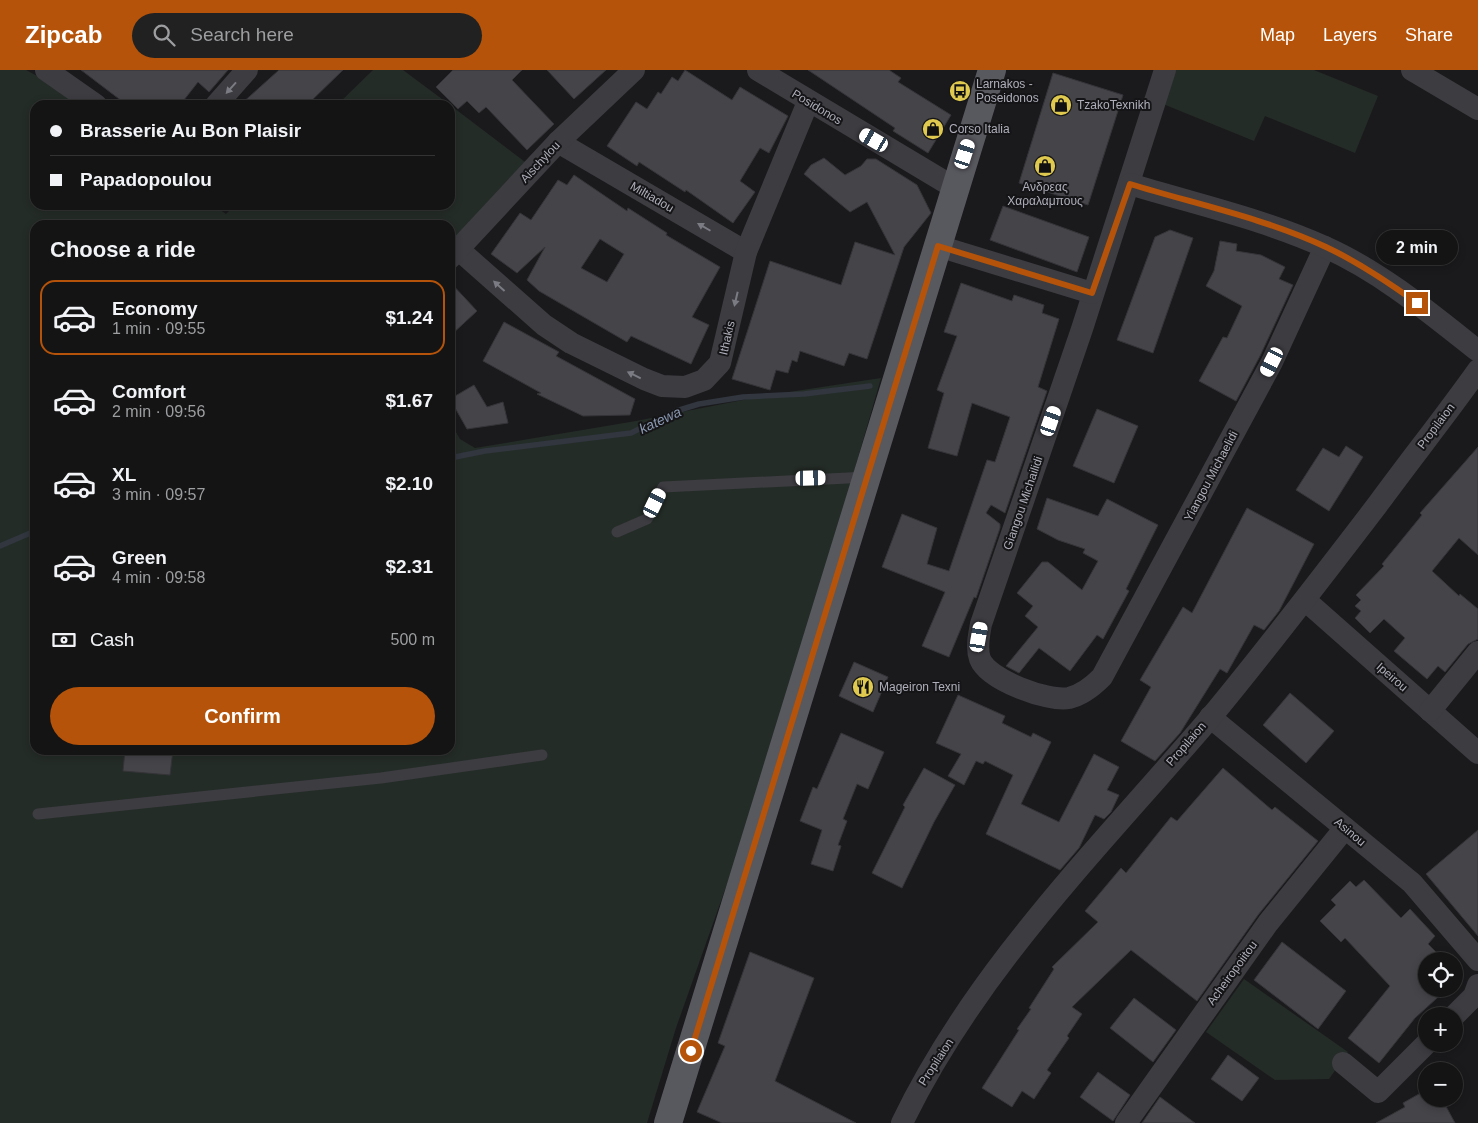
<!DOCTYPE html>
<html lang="en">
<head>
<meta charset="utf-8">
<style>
  body { margin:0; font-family:Helvetica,sans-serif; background:#212122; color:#f1f3f6; height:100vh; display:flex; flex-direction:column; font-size:19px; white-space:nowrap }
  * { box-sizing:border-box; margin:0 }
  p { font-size:16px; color:#9d9ea0 }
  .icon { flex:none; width:28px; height:28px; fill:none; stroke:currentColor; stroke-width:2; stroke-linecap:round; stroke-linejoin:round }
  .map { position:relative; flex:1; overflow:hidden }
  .side { position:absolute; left:30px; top:150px; width:425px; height:535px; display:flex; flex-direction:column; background:#141415; border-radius:15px; box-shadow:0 2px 8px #0003,0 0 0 1px #333334 }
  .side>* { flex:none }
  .hud { position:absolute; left:30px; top:30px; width:425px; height:110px; border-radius:15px; box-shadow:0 2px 8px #0003,0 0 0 1px #333334; display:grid; align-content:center; height:110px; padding:0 20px; background:#141415 }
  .controls { position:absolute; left:1418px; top:882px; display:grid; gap:10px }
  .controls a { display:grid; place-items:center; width:45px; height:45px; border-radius:50%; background:#141415; box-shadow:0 2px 8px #0003,0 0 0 1px #333334; font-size:25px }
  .end { position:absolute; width:22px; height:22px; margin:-11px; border:6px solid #b45309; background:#fff; box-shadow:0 0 0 2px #fff }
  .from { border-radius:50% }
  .bubble { position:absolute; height:35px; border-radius:18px; background:#141415; box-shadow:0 2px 8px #0003,0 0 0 1px #333334; font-size:16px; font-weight:700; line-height:35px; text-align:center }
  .car { position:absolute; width:15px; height:30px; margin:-15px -8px; border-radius:6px; box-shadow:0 0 4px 1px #0007; background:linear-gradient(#fff 24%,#345 0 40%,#fff 0 76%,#345 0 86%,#fff 0) }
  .hud b { display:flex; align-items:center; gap:18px; height:48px; font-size:19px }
  .hud b+b { border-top:1px solid #333334 }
  .hud i { width:12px; height:12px; background:#f1f3f6 }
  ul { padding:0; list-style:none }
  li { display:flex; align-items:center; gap:15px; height:75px; margin:0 10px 8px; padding:0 10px; border:2px solid transparent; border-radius:15px }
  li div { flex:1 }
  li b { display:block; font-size:19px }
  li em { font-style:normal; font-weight:700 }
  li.current { border-color:#b45309 }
  li>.icon { width:45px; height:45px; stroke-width:1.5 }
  h2 { padding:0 20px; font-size:22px; line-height:60px }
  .pay { display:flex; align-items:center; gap:12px; height:55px; padding:0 20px; font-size:19px }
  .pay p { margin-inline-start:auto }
  .action { display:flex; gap:10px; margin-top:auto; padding:10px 20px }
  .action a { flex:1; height:58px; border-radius:30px; background:#b45309; color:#fff; font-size:20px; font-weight:700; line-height:58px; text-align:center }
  header { display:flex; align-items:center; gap:30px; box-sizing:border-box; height:70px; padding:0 25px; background:#b45309; color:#fff }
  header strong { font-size:24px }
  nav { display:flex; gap:28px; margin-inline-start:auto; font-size:18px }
  .search { width:350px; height:45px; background:#212122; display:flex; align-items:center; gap:12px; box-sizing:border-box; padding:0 18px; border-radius:28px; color:#9d9ea0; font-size:19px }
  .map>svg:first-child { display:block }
  .green { fill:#242c27 }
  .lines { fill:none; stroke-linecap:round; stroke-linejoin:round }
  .stream { stroke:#31363f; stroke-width:5.5 }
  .building { fill:#454449; stroke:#353438; fill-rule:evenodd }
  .lane { stroke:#3c3c41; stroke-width:11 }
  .street { stroke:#3c3c41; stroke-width:22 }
  .primary { stroke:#58585f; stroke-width:28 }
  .oneway { fill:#7b7b84 }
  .route { stroke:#b45309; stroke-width:6 }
  .labels { text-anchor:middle; stroke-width:4; stroke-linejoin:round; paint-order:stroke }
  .poi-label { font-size:12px; fill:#aeafba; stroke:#151517; text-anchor:start }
  .street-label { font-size:12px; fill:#aeafba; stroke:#151517 }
  .water-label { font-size:14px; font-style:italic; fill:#8997b1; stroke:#151517 }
</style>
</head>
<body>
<header>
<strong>Zipcab</strong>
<div class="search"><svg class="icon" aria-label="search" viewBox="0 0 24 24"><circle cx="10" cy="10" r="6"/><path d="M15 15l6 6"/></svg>Search here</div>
<nav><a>Map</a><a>Layers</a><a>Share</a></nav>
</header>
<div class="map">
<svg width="1478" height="1053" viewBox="0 0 1478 1053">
  <rect width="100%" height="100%" fill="#1a1a1c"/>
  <g class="green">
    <polygon points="0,0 26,0 69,23 84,35 35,35 35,135 213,135 226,144 235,135 450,135 450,35 533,98 450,184 450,155 35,155 35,680 450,680 450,352 460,369 475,378 636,351 763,326 881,308 815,537 750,749 676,958 647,1053 0,1053"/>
    <polygon points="373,0 403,0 450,35 337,35"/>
    <polygon points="1176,0 1314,0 1378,26 1355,83 1265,46 1254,71 1163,34"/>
    <polygon points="1244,909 1348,982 1329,1009 1275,1010 1206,962"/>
  </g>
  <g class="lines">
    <g class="stream">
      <polyline points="450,388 485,381 631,363 676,341 699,334 743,327 804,324 870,316"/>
      <polyline points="0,476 35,461"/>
    </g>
  </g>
  <g class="building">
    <polygon points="81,0 228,0 209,22 198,12 180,35 127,35"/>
    <polygon points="279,0 343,0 307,35 240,35"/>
    <polygon points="453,0 522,0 512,10 554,54 527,80 486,37 479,43 467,31 458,39 436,17"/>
    <polygon points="547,0 606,0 574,29"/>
    <polygon points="685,0 732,30 740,17 788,46 769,83 760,78 740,111 755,122 733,153 686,120 685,122 639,92 637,96 607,76 636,32 647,39 658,22 661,24 672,7 678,11"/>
    <polygon points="808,0 889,0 901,8 898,12 951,45 928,83 893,61 895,58"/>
    <polygon points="1053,3 1123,25 1088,135 1019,113"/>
    <polygon points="824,88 845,105 861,96 867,89 876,89 917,115 931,143 904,177 867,289 849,283 844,296 800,281 797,292 792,290 788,303 776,300 770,320 732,309 770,191 841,215 855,172 895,185 867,132 850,142 804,104 811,95"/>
    <path d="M574,105l53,36 1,-3 39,25 -1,2 54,32 -28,50 17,8 -18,39 -60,-28 -4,6 -88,-51 -12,-11 18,-33 -28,26 -26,-19 29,-41 11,7 27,-40 9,5zM600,169l24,15 -17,28 -26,-14z"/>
    <polygon points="1003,136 1089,167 1077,202 990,170"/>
    <polygon points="1170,160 1193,168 1153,283 1117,270 1155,167"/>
    <polygon points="1220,171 1237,174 1236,181 1261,185 1285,197 1279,209 1293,215 1260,286 1236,331 1199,311 1223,267 1227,268 1242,236 1206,216 1214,201"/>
    <polygon points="450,212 477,241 450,266"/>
    <polygon points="961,213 1012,231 1014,225 1044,235 1042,243 1059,249 1038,317 1047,321 1005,443 991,435 986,443 1000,454 1000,458 976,528 974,527 949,587 922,576 945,522 882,497 902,444 937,458 927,494 949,501 987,390 995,392 1010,347 972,333 957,386 928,378 944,323 937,320 957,266 944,262"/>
    <polygon points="504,252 559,282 556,286 635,329 630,345 583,346 537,324 541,323 483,291"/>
    <polygon points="474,315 487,337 503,332 508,353 467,359 450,329"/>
    <polygon points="1097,339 1138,356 1114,413 1073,396"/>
    <polygon points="1346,376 1363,387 1329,441 1296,420 1323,378 1339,387"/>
    <polygon points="1478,377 1478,485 1459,468 1432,501 1459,526 1460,524 1478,539 1478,569 1468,574 1445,602 1438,596 1427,609 1394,581 1405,568 1384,549 1370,563 1355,548 1361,541 1355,536 1361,530 1356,525 1384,496 1382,494 1422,445 1420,443"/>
    <polygon points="1047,428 1098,446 1107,429 1158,455 1126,519 1129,521 1103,569 1097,565 1070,601 1039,578 1019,603 1006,596 1038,557 1025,546 1033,536 1017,523 1042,492 1048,492 1082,520 1098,491 1083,483 1085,479 1058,470 1037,459"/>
    <polygon points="1247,438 1314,474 1279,541 1264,560 1254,555 1227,603 1220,599 1180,663 1155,691 1121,671 1151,617 1140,610 1183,537 1192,543"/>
    <polygon points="854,592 888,607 873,642 839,626"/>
    <polygon points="1290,623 1334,661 1306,693 1263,655"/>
    <polygon points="958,625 1005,646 1002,653 1031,667 1033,663 1051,672 1021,734 1059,752 1094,684 1119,697 1107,720 1119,725 1111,742 1104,749 1095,745 1079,778 1060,800 986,764 1013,705 985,691 983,694 976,691 964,715 948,706 961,684 936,673"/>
    <polygon points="841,663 884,682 868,719 857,714 843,749 847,751 838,775 841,776 833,801 811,794 822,760 800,751 813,717 817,719"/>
    <polygon points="125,680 173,680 170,705 123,701"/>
    <polygon points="924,698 955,715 934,752 902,818 872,803 905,737 903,735"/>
    <polygon points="1223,698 1272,740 1275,737 1318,771 1258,845 1197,931 1131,880 1072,937 1082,944 1067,966 1069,968 1047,1000 1051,1003 1034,1029 1022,1021 1012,1037 982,1018 1019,960 1017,959 1031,939 1029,938 1054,899 1052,897 1098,852 1085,841 1121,798 1126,803 1171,747 1177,751"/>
    <polygon points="1478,760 1478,866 1426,804"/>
    <polygon points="1364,810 1401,848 1410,839 1435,866 1428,874 1445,891 1426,891 1426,919 1447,919 1415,948 1379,993 1348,968 1390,916 1345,868 1341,872 1320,851 1336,835 1331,830 1350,811 1356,817"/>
    <polygon points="1282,872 1346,921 1318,959 1254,910"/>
    <polygon points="750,882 814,908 775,1011 856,1053 722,1053 697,1042 725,976 718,973"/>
    <polygon points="1134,928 1176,960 1153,992 1110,958"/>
    <polygon points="1228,985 1259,1008 1242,1031 1211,1009"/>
    <polygon points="1098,1002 1130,1025 1113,1051 1080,1027"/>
    <polygon points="1426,1020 1426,1029 1442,1029 1455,1053 1376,1053 1405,1037 1403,1033"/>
    <polygon points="1160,1027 1195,1053 1142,1053"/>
  </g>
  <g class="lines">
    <g class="lane">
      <polyline points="617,462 647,449 663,417 868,407"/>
      <polyline points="38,744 381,708 542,685"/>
    </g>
    <g class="street">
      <polyline points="46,0 96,35"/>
      <polyline points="758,0 955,118"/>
      <path d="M1165,0l-83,259 -101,295c-2,11 -5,24 -1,35 8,21 68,43 89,39 13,-3 24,-12 33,-21l170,-315 53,-115"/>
      <polyline points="1412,0 1478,39"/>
      <polyline points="216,35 247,0"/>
      <polyline points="558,72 746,182"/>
      <path d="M1130,114c65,20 133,35 195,63 56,25 105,66 153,104"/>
      <polyline points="938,176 1092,223"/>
      <polyline points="458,179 544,255 571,273 644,309 662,316 685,317 704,310 720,293 746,182 808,32"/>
      <polyline points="450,188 558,72 634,0"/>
      <polyline points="1305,530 1478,683"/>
      <polyline points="1430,641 1478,582"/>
      <polyline points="1210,647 1412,813 1478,890"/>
      <polyline points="1454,946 1474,926 1478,915"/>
      <polyline points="1343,993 1378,1022 1426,974"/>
      <path d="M902,1053c74,-154 198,-276 308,-405 58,-70 113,-142 168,-214 33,-45 68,-89 100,-134"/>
      <polyline points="1126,1053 1268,853 1345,758"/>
    </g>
    <polyline class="primary" points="668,1053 992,0"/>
  </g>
  <defs><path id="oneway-solid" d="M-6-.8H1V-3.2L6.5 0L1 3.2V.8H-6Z" transform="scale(1.25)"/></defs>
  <g class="oneway">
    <use href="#oneway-solid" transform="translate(231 18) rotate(132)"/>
    <use href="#oneway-solid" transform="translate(704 157) rotate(-150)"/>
    <use href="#oneway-solid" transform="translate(499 216) rotate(-138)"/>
    <use href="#oneway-solid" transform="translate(736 229) rotate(103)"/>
    <use href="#oneway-solid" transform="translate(634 305) rotate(-154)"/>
  </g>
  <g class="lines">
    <path class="route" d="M691,981l247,-805 154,47 38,-109c65,20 134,34 196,63 32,15 62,35 91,56"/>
  </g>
  <defs>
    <g id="bus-disc" transform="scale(1.125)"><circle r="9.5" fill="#dfca4f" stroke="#151517"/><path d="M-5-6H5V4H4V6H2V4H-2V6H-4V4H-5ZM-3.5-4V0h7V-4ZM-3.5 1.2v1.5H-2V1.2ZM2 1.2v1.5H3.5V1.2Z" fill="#111"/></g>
    <g id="shop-disc" transform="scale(1.125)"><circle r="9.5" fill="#dfca4f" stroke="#151517"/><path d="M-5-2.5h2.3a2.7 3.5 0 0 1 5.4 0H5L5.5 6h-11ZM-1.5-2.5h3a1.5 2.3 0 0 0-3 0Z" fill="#111"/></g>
    <g id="restaurant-disc" transform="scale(1.125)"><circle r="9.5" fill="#dfca4f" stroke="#151517"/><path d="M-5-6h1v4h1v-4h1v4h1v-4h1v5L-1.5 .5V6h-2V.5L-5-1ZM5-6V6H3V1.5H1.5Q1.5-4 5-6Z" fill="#111"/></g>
  </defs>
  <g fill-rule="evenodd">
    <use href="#bus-disc" x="960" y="21"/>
    <use href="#shop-disc" x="1061" y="35"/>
    <use href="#shop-disc" x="933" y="59"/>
    <use href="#shop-disc" x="1045" y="96"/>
    <use href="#restaurant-disc" x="863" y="617"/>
  </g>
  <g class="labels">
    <g class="poi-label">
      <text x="976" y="18">Larnakos -<tspan x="976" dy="14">Poseidonos</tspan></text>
      <text x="1077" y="39">TzakoTexnikh</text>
      <text x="949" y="63">Corso Italia</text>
      <text x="1045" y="121" text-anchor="middle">Ανδρεας<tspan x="1045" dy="14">Χαραλαμπους</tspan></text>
      <text x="879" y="621">Mageiron Texni</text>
    </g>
    <g class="street-label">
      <text transform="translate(817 37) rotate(31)" y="4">Posidonos</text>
      <text transform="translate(540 92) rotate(-47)" y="4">Aischylou</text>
      <text transform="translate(652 127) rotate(30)" y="4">Miltiadou</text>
      <text transform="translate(727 268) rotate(-77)" y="4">Ithakis</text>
      <text transform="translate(1436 356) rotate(-53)" y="4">Propilaion</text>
      <text transform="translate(1211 406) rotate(-62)" y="4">Yiangou Michaelidi</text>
      <text transform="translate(1023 433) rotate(-71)" y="4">Giangou Michailidi</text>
      <text transform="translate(1392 607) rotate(41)" y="4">Ipeirou</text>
      <text transform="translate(1186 674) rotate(-49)" y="4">Propilaion</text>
      <text transform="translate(1350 762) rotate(40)" y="4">Asinou</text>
      <text transform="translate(1232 903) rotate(-54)" y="4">Acheiropoiitou</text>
      <text transform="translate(936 992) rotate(-57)" y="4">Propilaion</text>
    </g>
    <g class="water-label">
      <text transform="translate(660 350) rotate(-25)" y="5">katewa</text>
    </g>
  </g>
</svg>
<div class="controls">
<a><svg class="icon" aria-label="locate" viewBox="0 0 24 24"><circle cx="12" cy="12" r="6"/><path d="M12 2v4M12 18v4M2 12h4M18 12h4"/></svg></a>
<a>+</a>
<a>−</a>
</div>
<i class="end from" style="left:691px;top:981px"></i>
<i class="end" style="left:1417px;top:233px"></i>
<div class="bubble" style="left:1376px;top:160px;width:82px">2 min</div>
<i class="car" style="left:874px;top:70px;rotate:300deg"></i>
<i class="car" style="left:965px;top:84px;rotate:18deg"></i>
<i class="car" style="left:1272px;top:292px;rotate:207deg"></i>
<i class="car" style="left:1051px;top:351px;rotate:19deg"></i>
<i class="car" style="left:811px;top:408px;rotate:89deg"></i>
<i class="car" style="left:655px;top:433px;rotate:26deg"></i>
<i class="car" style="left:979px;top:567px;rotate:10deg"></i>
<div class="hud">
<b><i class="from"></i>Brasserie Au Bon Plaisir</b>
<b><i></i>Papadopoulou</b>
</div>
<section class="side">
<h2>Choose a ride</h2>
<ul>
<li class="current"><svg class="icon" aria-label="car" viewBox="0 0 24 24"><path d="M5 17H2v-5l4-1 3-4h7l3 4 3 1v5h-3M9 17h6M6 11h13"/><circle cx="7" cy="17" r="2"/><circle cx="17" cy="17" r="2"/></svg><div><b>Economy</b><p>1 min · 09:55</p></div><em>$1.24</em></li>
<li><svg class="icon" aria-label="car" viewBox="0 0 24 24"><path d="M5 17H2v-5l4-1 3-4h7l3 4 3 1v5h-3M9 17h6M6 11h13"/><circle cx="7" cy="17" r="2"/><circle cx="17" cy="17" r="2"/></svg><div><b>Comfort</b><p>2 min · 09:56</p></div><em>$1.67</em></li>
<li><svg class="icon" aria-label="car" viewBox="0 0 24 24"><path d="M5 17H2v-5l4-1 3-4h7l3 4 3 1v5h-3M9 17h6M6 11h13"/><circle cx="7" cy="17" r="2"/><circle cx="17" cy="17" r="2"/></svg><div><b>XL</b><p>3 min · 09:57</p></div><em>$2.10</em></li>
<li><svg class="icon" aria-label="car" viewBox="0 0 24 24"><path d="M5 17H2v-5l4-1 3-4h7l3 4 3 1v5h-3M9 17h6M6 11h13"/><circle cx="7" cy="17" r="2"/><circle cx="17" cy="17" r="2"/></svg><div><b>Green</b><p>4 min · 09:58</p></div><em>$2.31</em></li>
</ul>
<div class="pay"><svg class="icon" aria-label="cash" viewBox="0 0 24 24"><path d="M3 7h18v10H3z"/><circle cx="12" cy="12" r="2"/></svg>Cash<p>500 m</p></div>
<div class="action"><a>Confirm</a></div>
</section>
</div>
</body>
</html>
